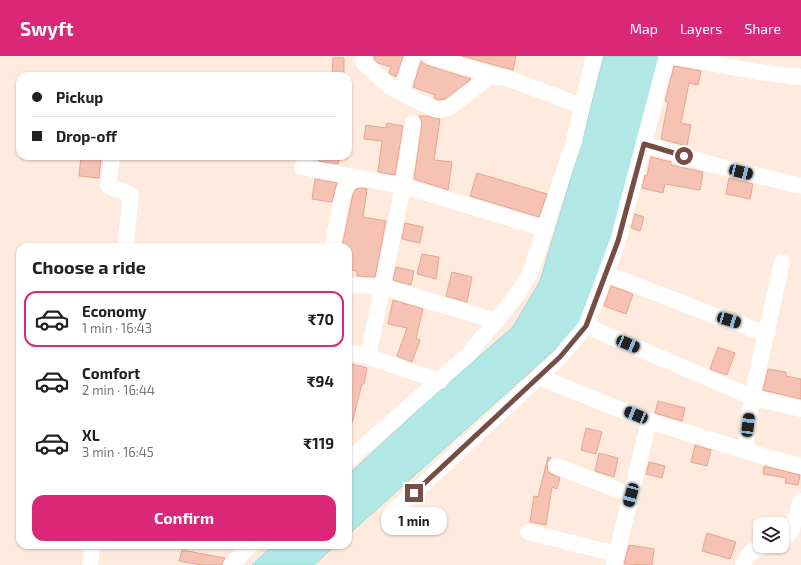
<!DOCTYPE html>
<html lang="en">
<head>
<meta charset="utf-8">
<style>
  body { margin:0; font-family:"Exo 2",sans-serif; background:#f2f2f2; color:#202124; height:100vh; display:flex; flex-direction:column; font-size:15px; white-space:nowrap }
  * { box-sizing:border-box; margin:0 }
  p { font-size:13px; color:#757577 }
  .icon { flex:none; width:22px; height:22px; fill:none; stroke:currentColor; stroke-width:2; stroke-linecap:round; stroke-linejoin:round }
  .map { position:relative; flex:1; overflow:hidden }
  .sheet { position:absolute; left:16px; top:187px; width:336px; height:306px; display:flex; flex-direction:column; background:#fff; border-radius:12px; box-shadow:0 1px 3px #0004 }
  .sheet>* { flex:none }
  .top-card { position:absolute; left:16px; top:16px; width:336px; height:88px; border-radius:12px; box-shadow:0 1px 3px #0004; display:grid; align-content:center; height:88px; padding:0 16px; background:#fff }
  .buttons { position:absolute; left:753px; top:461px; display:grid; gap:8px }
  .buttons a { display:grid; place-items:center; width:36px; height:36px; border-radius:8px; background:#fff; box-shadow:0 1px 3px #0004; font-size:20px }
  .end { position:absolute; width:18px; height:18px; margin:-9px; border:5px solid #754d44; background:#fff; box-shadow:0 0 0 2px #fff }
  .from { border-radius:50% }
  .bubble { position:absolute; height:28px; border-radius:12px; background:#fff; box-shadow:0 1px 3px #0004; font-size:13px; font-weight:700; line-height:28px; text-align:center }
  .car { position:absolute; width:12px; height:24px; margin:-12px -6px; border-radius:5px; box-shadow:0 0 3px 1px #0007; background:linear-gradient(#222 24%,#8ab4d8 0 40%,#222 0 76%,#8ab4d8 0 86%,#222 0) }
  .top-card b { display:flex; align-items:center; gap:14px; height:38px; font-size:15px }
  .top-card b+b { border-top:1px solid #e0e0e0 }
  .top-card i { width:10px; height:10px; background:#202124 }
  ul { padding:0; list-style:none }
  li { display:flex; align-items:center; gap:12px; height:56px; margin:0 8px 6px; padding:0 8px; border:2px solid transparent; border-radius:12px }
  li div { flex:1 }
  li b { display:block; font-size:15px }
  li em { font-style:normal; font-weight:700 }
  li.active { border-color:#db2777 }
  li>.icon { width:36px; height:36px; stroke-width:1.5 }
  h2 { padding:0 16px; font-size:18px; line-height:48px }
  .button { display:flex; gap:8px; margin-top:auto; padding:8px 16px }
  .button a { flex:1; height:46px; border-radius:12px; background:#db2777; color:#fff; font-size:16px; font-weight:700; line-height:46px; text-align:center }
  header { display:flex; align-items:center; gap:24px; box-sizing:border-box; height:56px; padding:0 20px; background:#db2777; color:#fff }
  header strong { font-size:19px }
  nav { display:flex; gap:22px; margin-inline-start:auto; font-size:14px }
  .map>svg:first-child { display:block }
  .water { fill:#b1e8e6; stroke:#97dbd9 }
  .building { fill:#f5c2b3; stroke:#e9a492 }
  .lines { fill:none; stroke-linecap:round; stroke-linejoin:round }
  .minor { stroke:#fff; stroke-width:16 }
  .route { stroke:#754d44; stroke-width:5 }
</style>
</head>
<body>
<header>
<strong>Swyft</strong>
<nav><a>Map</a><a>Layers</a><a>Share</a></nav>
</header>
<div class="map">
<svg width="801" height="509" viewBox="0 0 801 509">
  <rect width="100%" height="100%" fill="#feebdd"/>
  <g class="water">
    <polygon points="604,0 662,0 610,206 580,271 348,479 348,419 429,344 513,271 540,225 583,82"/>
    <polygon points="273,489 336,489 314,509 252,509"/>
  </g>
  <g class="building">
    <polygon points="374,0 403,0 396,21 389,17 391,11 378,7 374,3"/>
    <polygon points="462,0 516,0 513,14"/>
    <polygon points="333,2 344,2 344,19 332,18"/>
    <polygon points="421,5 426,9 471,23 445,43 438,44 434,42 435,39 413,31"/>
    <polygon points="674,10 701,15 698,29 689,27 681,67 691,69 687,90 661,83 668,46 665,45"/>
    <polygon points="419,60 427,60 440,63 434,104 452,106 448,134 414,123 422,68"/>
    <polygon points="387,67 403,70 395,119 378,116 382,85 364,83 366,69 386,72"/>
    <polygon points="81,100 101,101 99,122 79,120"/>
    <polygon points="320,100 340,100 338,108 319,105"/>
    <polygon points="651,101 671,106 671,109 703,116 700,134 665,128 663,137 642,132 645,119 647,120"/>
    <polygon points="477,117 547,138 539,161 470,140"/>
    <polygon points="729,122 753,128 750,143 726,138"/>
    <polygon points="315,123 337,127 332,146 312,143"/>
    <polygon points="362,132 367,133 363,161 386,165 375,221 357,220 357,215 348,214 348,191 342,191 353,138 356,133"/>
    <polygon points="635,158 644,161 640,175 631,172"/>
    <polygon points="405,167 423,171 420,187 402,183"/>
    <polygon points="422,198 439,201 436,223 417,218"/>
    <polygon points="396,211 414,215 411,229 393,224"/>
    <polygon points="452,216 472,221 467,246 446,240"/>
    <polygon points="611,230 633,238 626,258 604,250"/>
    <polygon points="393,244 423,253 416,282 420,284 412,306 397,300 407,272 388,268"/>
    <polygon points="718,291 735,297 727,319 710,313"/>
    <polygon points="348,307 367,312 364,328 362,328 352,367 348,366"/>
    <polygon points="768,313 786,316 786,320 801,323 801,343 763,334"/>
    <polygon points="658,345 685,352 682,365 655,357"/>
    <polygon points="586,372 602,376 596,398 581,394"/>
    <polygon points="695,389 711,394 707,410 691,406"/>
    <polygon points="599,397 618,402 614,421 595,415"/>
    <polygon points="548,401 551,402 547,407 548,416 560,422 557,433 552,431 546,469 530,466 534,440 538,441"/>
    <polygon points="649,406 665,410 662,422 646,418"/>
    <polygon points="764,410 800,419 798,429 785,427 786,422 763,418"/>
    <polygon points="707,477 736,486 730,503 702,495"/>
    <polygon points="629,489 654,493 652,509 624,508"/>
    <polygon points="182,494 225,502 222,509 202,509 179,505"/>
  </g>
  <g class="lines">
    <g class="minor">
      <polyline points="365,0 363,6 389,30 401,37 437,54 449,52 489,21 504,21 582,50"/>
      <polyline points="429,0 496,20"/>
      <polyline points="672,0 758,16 801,21"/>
      <polyline points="401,37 413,0"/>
      <polyline points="644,88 710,108 801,130"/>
      <path d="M112,100l-4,29c5,6 16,4 23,11l-6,51"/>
      <polyline points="302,111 403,130 546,173"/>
      <polyline points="332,191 344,134 350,125 362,122"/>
      <polyline points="607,218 718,261 744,269 753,274 768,276"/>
      <polyline points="348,229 383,231 496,265"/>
      <polyline points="586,270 752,341 782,206"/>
      <polyline points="348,296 368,301 440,325"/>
      <polyline points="368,301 403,130 413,67"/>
      <polyline points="539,321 649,365 766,401 801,410"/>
      <polyline points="745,394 752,341 801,353"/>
      <polyline points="348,404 468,299 517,239 530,218 574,85 594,0"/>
      <polyline points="556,410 631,439"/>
      <polyline points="390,458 402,448 560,301 586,270 618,185 667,0"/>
      <polyline points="528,476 616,498"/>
      <polyline points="782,485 791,475 801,445"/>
      <polyline points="90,509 92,489"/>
      <polyline points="231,509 251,489"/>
      <polyline points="614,509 649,365"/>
      <path d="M743,509c5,-13 11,-16 24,-19"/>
    </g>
  </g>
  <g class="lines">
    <polyline class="route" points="414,437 560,301 586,270 618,185 644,88 684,100"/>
  </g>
</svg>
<div class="buttons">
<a><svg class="icon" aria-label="layers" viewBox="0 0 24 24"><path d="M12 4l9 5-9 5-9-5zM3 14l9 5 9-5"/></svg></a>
</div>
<i class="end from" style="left:684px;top:100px"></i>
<i class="end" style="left:414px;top:437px"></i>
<div class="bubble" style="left:381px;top:451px;width:66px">1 min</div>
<i class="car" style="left:741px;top:116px;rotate:104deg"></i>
<i class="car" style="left:729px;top:264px;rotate:107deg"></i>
<i class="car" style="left:628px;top:288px;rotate:113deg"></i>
<i class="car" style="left:636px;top:359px;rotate:292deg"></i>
<i class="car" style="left:748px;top:369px;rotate:7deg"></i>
<i class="car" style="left:631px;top:439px;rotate:195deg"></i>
<div class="top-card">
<b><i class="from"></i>Pickup</b>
<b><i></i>Drop-off</b>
</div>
<section class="sheet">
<h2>Choose a ride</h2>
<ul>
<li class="active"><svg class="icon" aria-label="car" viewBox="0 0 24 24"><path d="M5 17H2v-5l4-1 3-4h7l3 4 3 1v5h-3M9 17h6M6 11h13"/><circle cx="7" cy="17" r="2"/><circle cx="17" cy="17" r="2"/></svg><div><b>Economy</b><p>1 min · 16:43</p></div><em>₹70</em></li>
<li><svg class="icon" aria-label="car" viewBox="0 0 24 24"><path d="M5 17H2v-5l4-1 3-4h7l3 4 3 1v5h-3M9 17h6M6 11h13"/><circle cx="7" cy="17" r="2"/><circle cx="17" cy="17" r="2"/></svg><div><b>Comfort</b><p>2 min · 16:44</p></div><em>₹94</em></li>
<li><svg class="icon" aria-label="car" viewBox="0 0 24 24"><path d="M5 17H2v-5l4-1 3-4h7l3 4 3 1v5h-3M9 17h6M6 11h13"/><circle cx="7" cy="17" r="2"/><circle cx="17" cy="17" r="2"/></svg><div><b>XL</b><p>3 min · 16:45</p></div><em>₹119</em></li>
</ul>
<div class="button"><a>Confirm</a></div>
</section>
</div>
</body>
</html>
